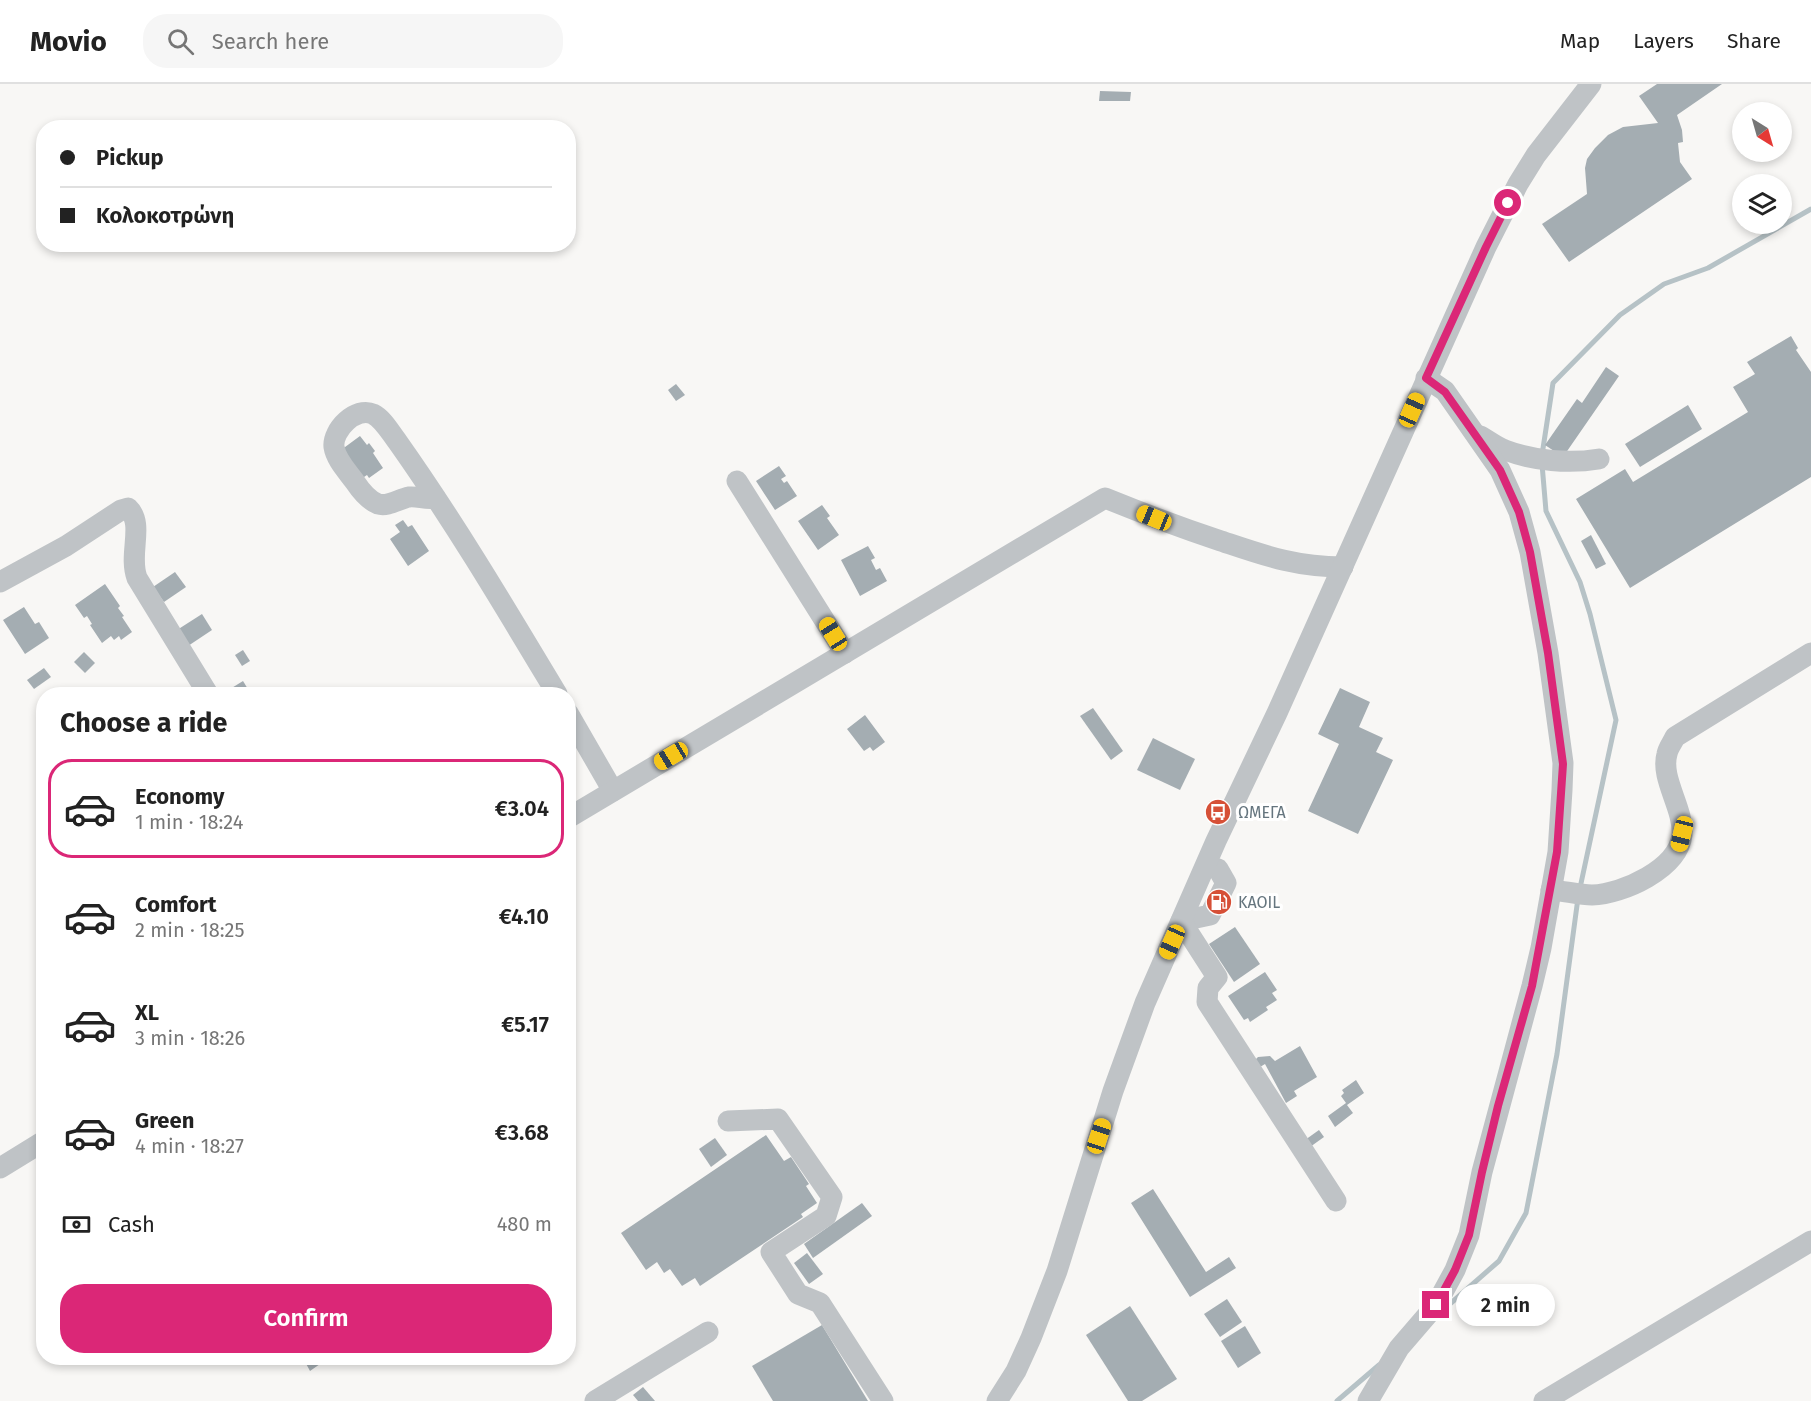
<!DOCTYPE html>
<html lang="en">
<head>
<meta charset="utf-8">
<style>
  body { margin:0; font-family:"Fira Sans",sans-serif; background:#f6f6f6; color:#222; height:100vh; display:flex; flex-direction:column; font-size:22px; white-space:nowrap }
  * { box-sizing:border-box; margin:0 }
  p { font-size:20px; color:#767676 }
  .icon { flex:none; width:33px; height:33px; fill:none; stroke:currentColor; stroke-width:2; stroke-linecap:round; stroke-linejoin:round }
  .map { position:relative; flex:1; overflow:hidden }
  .panel { position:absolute; left:36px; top:603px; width:540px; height:678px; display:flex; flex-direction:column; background:#fff; border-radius:24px; box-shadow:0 3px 9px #0003 }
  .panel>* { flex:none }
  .top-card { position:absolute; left:36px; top:36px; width:540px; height:132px; border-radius:24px; box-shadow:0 3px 9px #0003; display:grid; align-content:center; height:132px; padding:0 24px; background:#fff }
  .needle { width:39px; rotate:143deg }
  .tools { position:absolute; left:1732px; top:18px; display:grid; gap:12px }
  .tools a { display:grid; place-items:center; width:60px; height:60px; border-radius:50%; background:#fff; box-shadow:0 3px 9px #0003; font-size:30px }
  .end { position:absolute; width:27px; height:27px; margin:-14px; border:8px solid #db2777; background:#fff; box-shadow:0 0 0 3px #fff }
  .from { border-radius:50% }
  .bubble { position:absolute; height:42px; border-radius:21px; background:#fff; box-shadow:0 3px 9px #0003; font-size:20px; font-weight:600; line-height:42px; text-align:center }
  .car { position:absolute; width:18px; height:36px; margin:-18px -9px; border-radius:8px; box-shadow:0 0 4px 2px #0007; background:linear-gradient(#f5c518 24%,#345 0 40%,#f5c518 0 76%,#345 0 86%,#f5c518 0) }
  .top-card b { display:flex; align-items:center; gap:21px; height:57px; font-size:22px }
  .top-card b+b { border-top:2px solid #e0e0e0 }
  .top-card i { width:15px; height:15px; background:#222 }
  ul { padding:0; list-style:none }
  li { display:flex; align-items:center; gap:18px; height:99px; margin:0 12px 9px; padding:0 12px; border:3px solid transparent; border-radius:24px }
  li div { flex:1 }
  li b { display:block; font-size:22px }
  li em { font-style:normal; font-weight:600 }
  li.on { border-color:#db2777 }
  li>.icon { width:54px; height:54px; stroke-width:1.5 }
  h2 { padding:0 24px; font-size:27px; line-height:72px }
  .pay { display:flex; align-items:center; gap:15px; height:66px; padding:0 24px; font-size:22px }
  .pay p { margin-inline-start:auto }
  .primary-button { display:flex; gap:12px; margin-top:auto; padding:12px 24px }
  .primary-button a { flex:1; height:69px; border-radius:24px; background:#db2777; color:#fff; font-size:24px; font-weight:600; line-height:69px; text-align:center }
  header { display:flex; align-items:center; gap:36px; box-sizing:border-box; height:84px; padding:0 30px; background:#fff; border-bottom:2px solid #e0e0e0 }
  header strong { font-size:28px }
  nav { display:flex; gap:33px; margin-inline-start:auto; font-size:21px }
  .search { width:420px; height:54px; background:#f6f6f6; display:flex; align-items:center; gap:15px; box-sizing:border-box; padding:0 21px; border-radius:24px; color:#767676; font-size:22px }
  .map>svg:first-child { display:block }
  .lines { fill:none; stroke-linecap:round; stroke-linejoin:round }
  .stream { stroke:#b6c2c6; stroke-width:5 }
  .building { fill:#a4adb2 }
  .minor { stroke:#bfc3c6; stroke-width:21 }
  .route { stroke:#db2777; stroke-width:8 }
  .labels { text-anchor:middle; stroke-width:6; stroke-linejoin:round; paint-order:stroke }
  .poi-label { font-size:16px; fill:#65757e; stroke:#fff; text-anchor:start }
</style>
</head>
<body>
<header>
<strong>Movio</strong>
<div class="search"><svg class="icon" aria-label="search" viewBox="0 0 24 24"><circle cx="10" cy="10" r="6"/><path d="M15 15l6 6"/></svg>Search here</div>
<nav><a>Map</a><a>Layers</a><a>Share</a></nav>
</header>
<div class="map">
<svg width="1811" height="1317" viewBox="0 0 1811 1317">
  <rect width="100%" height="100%" fill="#f8f7f5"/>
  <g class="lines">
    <g class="stream">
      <polyline points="1542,371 1553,299 1620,231 1664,200 1708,184 1811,125"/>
      <polyline points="1542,380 1546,427 1580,498 1590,530 1616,636 1580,804"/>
      <polyline points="1443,1226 1499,1177 1526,1129 1557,970 1578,814"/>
      <polyline points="1337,1317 1379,1281"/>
    </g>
  </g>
  <g class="building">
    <polygon points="1657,0 1722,0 1677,31 1682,46 1683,58 1678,59 1680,78 1692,95 1569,178 1542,140 1587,110 1585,84 1587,75 1595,64 1608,51 1623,43 1658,39 1639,12"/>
    <polygon points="1100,7 1131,8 1130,17 1099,17"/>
    <polygon points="1791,252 1798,264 1796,266 1811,288 1811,393 1630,504 1576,415 1625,385 1633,398 1748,328 1733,303 1755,290 1747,278"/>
    <polygon points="1606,283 1619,292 1563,373 1545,361 1577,315 1582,319"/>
    <polygon points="676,300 685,311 676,317 668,306"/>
    <polygon points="1688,321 1702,345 1640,383 1625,360"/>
    <polygon points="360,352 367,361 369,359 375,367 373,369 383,384 369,394 367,391 361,395 341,366"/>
    <polygon points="779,382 786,392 781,395 784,399 787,397 797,412 775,426 756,397"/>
    <polygon points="822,421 830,432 827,434 839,451 818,466 798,437"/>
    <polygon points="403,436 408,443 412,441 429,467 408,482 390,455 400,448 395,441"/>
    <polygon points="1591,451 1606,480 1596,485 1581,457"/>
    <polygon points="868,462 875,474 871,476 876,486 880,484 887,497 860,512 841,476"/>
    <polygon points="175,488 186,503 164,518 153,503"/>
    <polygon points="105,500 120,522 118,524 124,532 122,533 132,548 121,556 119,552 114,556 111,552 102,559 90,541 92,540 87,532 84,534 75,521"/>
    <polygon points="24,523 35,540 39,538 49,554 25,570 3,536"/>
    <polygon points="202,530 212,546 188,562 177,546"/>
    <polygon points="243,566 250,577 242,582 235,571"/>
    <polygon points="84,568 95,579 85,589 74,578"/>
    <polygon points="44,584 51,593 34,605 27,596"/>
    <polygon points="243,597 251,610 222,610"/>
    <polygon points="1340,604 1370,618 1359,643 1383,654 1376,668 1393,676 1358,750 1308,727 1339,660 1318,650"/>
    <polygon points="1093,624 1123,667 1111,676 1080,632"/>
    <polygon points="865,631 885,658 873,667 870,663 864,667 847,645"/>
    <polygon points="1153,654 1195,675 1180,706 1137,686"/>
    <polygon points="1235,843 1260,880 1234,898 1209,860"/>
    <polygon points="1265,888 1277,906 1272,909 1277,916 1266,923 1268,926 1250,938 1248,934 1244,936 1228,912"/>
    <polygon points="1300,962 1317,993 1294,1007 1297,1012 1286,1019 1265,980 1260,983 1255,976 1258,973 1270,972 1275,977"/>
    <polygon points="1356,996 1364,1009 1347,1021 1353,1029 1335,1043 1328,1032 1346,1019 1341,1012 1344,1009 1342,1006"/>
    <polygon points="1319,1046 1324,1053 1310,1063 1305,1056"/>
    <polygon points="766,1051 784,1077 791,1073 809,1100 806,1102 817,1119 801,1130 803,1133 700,1202 695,1194 682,1202 670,1185 664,1189 657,1178 646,1186 621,1149"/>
    <polygon points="715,1054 727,1071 711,1083 699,1065"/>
    <polygon points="1153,1105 1206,1188 1229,1173 1236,1184 1190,1213 1131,1119"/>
    <polygon points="862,1119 872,1132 813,1174 804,1160"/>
    <polygon points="807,1169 823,1190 809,1200 794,1179"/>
    <polygon points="1227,1215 1242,1238 1220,1253 1204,1230"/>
    <polygon points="1130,1222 1177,1295 1142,1317 1128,1317 1086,1251"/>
    <polygon points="822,1241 868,1317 773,1317 752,1282"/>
    <polygon points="1245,1242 1261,1269 1238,1284 1221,1257"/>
    <polygon points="292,1274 316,1274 320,1280 310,1287 303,1274 295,1279"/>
    <polygon points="643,1303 655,1317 638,1317 633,1311"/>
  </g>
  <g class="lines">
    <g class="minor">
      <path d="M1480,352c8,4 16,11 25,14 29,11 64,14 94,9"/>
      <polyline points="737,397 845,569"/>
      <path d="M436,414c-10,2 -18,-2 -27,-1 -10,2 -21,10 -31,7 -10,-4 -17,-13 -23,-22 -7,-10 -19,-22 -21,-35 -2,-17 22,-41 39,-33 10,5 17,18 24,27 58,82 109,168 160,253"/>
      <path d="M0,498l66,-36 55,-36 7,-2c17,16 0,46 9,70l71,116"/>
      <polyline points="568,629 613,707"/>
      <path d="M568,734l537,-320c37,15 74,29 113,42 45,15 76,27 125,27"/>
      <path d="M1551,806c14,1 28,5 41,5 31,-1 86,-26 90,-60 2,-27 -22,-56 -15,-81 1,-6 6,-12 8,-17l136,-84"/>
      <polyline points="1196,834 1210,831 1226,799 1218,785"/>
      <polyline points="1181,837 1217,893 1208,904 1207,918 1336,1117"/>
      <polyline points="728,1037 778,1035 832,1113 826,1132 771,1168 798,1210 820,1219 883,1317"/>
      <polyline points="0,1084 44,1057"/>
      <polyline points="595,1317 708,1248"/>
      <polyline points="997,1317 1016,1287 1031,1254 1057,1187 1113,1007 1145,919 1216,757 1277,629 1486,163 1518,100 1536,71 1591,0"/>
      <polyline points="1368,1317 1399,1264 1436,1221 1455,1186 1469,1151 1482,1088 1532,902 1541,864 1558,768 1562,706 1563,679 1548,569 1530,468 1519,428 1500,386 1445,307 1426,294"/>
      <polyline points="1544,1317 1811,1157"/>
    </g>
  </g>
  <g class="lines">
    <polyline class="route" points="1436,1221 1455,1186 1469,1151 1482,1088 1498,1022 1532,902 1557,768 1563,680 1548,569 1530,468 1519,428 1500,386 1445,308 1426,294 1486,163 1508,119"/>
  </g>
  <defs>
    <g id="bus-disc" transform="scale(1.35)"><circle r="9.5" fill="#d65037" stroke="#fff"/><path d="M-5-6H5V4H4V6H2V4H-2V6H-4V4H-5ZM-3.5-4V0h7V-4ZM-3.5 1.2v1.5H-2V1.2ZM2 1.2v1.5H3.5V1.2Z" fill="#fff"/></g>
    <g id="fuel-disc" transform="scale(1.35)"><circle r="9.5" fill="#d65037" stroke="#fff"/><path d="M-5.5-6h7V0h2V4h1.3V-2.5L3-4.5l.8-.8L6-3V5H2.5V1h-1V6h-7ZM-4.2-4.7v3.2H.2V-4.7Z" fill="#fff"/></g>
  </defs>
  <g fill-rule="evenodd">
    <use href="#bus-disc" x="1218" y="728"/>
    <use href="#fuel-disc" x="1219" y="818"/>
  </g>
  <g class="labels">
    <g class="poi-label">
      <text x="1238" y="734">ΩΜΕΓΑ</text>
      <text x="1238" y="824">KAOIL</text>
    </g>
  </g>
</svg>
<div class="tools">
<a><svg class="needle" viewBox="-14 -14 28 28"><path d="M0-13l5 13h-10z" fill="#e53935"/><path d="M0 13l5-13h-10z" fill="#767676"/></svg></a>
<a><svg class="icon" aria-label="layers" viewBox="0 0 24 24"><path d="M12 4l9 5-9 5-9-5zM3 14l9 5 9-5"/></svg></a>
</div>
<i class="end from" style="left:1508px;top:119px"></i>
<i class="end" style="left:1436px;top:1221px"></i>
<div class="bubble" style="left:1456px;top:1200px;width:99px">2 min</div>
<i class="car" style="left:1412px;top:326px;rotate:24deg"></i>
<i class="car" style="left:1154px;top:434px;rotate:292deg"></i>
<i class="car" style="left:833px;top:550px;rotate:328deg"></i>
<i class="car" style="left:671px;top:672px;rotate:239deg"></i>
<i class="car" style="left:1682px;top:750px;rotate:194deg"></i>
<i class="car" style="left:1172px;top:858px;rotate:204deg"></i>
<i class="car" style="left:1099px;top:1052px;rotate:18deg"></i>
<div class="top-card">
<b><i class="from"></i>Pickup</b>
<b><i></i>Κολοκοτρώνη</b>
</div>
<section class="panel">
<h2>Choose a ride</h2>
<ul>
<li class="on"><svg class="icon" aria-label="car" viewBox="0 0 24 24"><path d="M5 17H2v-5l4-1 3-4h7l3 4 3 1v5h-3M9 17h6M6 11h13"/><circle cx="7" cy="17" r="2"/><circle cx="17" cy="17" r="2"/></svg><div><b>Economy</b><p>1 min · 18:24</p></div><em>€3.04</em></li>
<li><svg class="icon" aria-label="car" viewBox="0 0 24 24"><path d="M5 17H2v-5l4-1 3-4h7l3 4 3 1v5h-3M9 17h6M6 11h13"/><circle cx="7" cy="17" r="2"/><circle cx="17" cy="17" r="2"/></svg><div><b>Comfort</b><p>2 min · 18:25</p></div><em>€4.10</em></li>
<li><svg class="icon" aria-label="car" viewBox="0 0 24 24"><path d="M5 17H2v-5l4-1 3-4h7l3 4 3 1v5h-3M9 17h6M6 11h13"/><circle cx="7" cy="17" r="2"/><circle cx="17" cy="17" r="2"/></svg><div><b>XL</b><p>3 min · 18:26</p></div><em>€5.17</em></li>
<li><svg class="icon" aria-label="car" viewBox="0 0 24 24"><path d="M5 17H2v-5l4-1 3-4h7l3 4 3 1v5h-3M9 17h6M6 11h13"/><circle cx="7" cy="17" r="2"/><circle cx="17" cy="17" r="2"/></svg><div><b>Green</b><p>4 min · 18:27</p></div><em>€3.68</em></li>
</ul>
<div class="pay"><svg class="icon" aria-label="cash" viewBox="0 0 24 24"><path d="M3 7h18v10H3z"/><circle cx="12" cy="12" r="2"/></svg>Cash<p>480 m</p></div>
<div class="primary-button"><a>Confirm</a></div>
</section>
</div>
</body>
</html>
